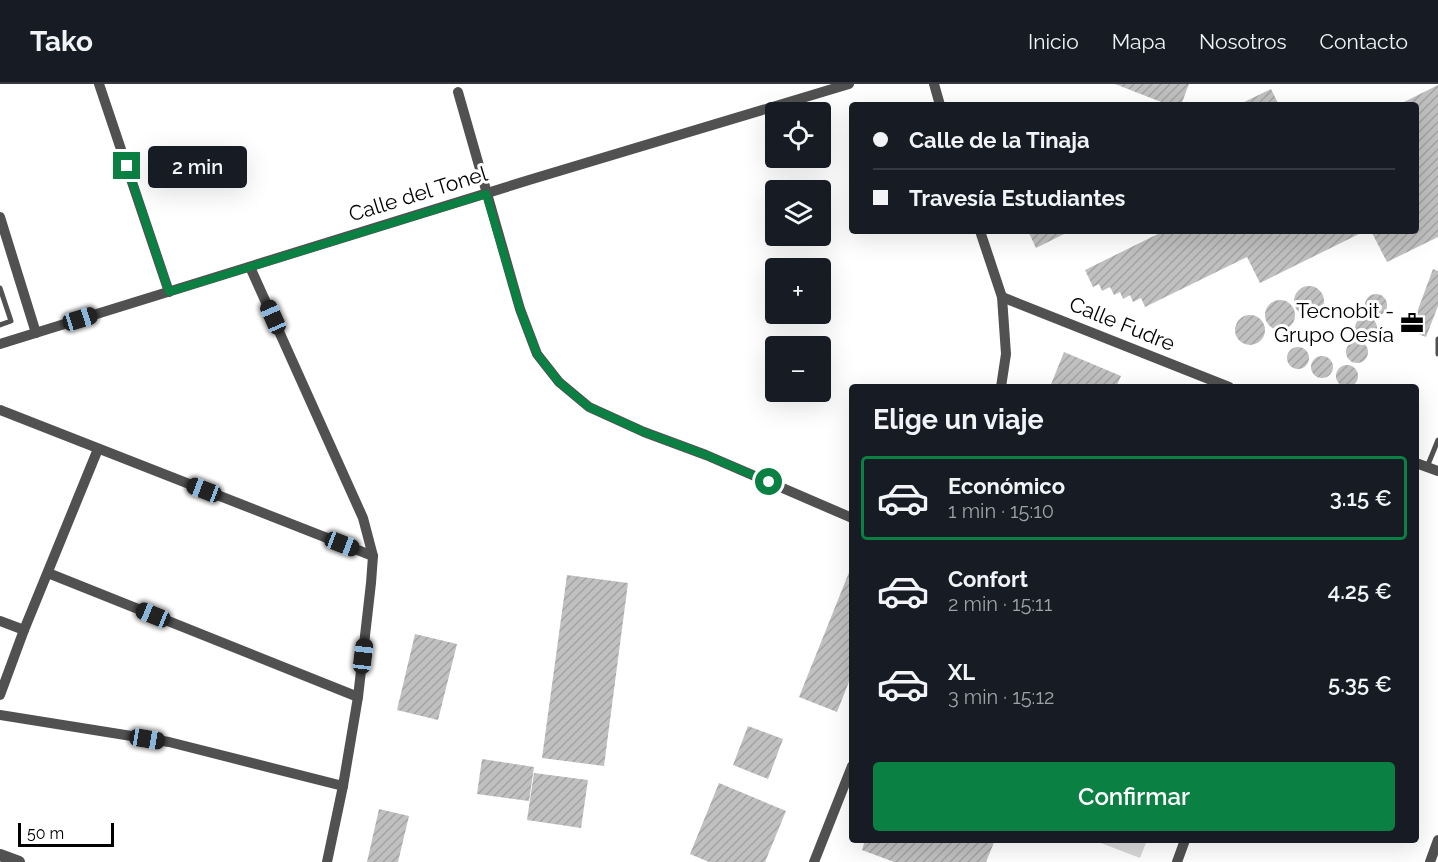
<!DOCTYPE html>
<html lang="es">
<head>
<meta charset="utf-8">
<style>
  body { margin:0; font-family:Raleway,sans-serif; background:#242831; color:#f1f3f6; height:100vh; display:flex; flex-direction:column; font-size:22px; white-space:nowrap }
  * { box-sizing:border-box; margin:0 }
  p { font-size:20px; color:#9ea1a6 }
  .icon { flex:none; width:33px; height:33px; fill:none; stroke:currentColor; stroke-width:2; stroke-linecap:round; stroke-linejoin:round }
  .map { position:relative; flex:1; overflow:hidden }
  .panel { position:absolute; left:849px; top:300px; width:570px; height:459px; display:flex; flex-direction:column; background:#171b24; border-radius:6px; box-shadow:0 6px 24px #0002 }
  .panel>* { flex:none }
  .top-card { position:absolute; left:849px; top:18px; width:570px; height:132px; border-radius:6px; box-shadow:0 6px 24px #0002; display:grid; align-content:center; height:132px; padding:0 24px; background:#171b24 }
  .buttons { position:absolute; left:765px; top:18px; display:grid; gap:12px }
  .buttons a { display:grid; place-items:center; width:66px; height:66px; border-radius:6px; background:#171b24; box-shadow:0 6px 24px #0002; font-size:30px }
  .scale { position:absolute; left:18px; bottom:15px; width:96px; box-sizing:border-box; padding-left:6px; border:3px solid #000; border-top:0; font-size:16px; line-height:21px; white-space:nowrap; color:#000; -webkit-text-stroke:4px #fff; paint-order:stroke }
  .end { position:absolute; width:27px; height:27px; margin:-14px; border:8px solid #0b8043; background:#fff; box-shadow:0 0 0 3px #fff }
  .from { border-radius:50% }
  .bubble { position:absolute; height:42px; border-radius:6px; background:#171b24; box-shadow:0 6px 24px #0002; font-size:20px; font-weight:600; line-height:42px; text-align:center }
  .car { position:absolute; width:18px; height:36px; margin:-18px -9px; border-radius:8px; box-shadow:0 0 4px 2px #0007; background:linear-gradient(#222 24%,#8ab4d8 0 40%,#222 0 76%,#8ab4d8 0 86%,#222 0) }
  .top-card b { display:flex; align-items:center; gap:21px; height:57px; font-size:22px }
  .top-card b+b { border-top:2px solid #363941 }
  .top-card i { width:15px; height:15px; background:#f1f3f6 }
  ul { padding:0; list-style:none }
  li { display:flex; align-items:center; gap:18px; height:84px; margin:0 12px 9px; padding:0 12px; border:3px solid transparent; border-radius:6px }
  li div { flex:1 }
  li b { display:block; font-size:22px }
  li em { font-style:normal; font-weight:600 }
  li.current { border-color:#0b8043 }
  li>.icon { width:54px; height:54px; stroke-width:1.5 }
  h2 { padding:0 24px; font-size:27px; line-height:72px }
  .cta { display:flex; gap:12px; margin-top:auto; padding:12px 24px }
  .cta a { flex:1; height:69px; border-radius:6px; background:#0b8043; color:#fff; font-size:24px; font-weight:600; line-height:69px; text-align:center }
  header { display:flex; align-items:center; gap:36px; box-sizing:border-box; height:84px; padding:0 30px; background:#171b24; border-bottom:2px solid #363941 }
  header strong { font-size:28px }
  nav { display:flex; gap:33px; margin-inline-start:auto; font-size:21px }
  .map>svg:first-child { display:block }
  .green { fill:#d8d8d8 }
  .building { fill:url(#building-hatch) }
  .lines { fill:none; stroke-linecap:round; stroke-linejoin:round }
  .service { stroke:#515151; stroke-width:5 }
  .minor { stroke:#515151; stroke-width:10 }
  .tertiary { stroke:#515151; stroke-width:12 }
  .route { stroke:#0b8043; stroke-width:8 }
  .labels { text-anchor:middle; stroke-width:6; stroke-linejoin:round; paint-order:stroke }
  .street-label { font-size:21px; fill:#000; stroke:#fff }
  .poi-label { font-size:21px; fill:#000; stroke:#fff; text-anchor:end }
</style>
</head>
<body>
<header>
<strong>Tako</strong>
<nav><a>Inicio</a><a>Mapa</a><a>Nosotros</a><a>Contacto</a></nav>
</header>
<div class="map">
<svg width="1438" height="778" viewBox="0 0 1438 778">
  <defs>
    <pattern id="building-hatch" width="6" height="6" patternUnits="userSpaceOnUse" patternTransform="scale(1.5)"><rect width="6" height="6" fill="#c0c0c0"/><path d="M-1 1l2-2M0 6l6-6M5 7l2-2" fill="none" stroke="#a3a3a3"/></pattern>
  </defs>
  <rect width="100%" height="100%" fill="#fff"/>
  <polygon class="green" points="1093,756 1147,756 1140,774"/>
  <g class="building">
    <polygon points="1115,0 1189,0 1181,21 1169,21"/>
    <polygon points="1438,1 1438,153 1387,178 1371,147 1416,147 1416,21 1398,21"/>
    <polygon points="1271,5 1279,21 1238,21"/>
    <polygon points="1028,147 1070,147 1036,164"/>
    <polygon points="1164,147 1365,147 1260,199 1247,173 1145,223 1141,214 1133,218 1130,211 1123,215 1120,208 1114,211 1110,203 1102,207 1099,200 1093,203 1085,186"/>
    <polygon points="1433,185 1438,187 1438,222 1426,253 1410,247"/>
    <circle cx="1309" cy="217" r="15"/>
    <circle cx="1376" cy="221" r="11"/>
    <circle cx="1280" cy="231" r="15"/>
    <circle cx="1250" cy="246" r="15"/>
    <circle cx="1366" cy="244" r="11"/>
    <circle cx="1357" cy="268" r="11"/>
    <circle cx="1298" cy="274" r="11"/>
    <polygon points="1064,268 1121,292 1116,303 1050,303"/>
    <circle cx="1322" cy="283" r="11"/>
    <circle cx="1347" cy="292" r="11"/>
    <polygon points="852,481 852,590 837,628 799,613"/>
    <polygon points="567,491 628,499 604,682 542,674"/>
    <polygon points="415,550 457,560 438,636 397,626"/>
    <polygon points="748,642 783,655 768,695 733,681"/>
    <polygon points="482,675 534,683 529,717 477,710"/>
    <polygon points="534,689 588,696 581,744 527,736"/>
    <polygon points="719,699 786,727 765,778 709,778 690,770"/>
    <polygon points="379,725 409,732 398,778 367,778"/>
    <polygon points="865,756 995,756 986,778 894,778 862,766"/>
  </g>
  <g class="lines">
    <g class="service">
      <polyline points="0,204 11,237 0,241"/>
      <polyline points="1438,255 1438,270"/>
      <polyline points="1427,383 1438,356"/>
    </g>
    <g class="minor">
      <polyline points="99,0 169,208"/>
      <polyline points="934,0 940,21"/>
      <polyline points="458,8 520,225 537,270 559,298 589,323 644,348 706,371 852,434"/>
      <polyline points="0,133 36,249"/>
      <polyline points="980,147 1002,213 1006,270 1001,303"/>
      <polyline points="250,183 363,434 373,472 371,499 358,613 343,702 327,778"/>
      <polyline points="1002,213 1229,303"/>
      <polyline points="0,260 529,96 849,0"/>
      <polyline points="0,326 373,472"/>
      <polyline points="1416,379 1438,387"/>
      <polyline points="48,489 358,613"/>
      <polyline points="0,537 24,546"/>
      <polyline points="0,611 24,546 98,365"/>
      <polyline points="0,631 169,658 343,702"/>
      <polyline points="814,778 852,682"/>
      <polyline points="1177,778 1185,756"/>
      <polyline points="1430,778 1438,756"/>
    </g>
    <polyline class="tertiary" points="0,771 19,778"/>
  </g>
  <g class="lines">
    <polyline class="route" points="127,82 169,208 486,110 520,225 537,270 559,298 589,323 644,348 706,371 769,398"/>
  </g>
  <defs>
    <g id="office-bare" transform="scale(1.8)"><path d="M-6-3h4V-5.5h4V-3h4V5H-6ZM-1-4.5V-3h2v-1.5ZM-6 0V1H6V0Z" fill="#000" stroke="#fff" stroke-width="2.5" paint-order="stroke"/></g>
  </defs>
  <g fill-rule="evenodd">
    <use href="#office-bare" x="1412" y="239"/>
  </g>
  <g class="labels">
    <g class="street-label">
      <text transform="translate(418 110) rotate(-17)" y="7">Calle del Tonel</text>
      <text transform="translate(1122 240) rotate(22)" y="7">Calle Fudre</text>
    </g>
    <g class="poi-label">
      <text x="1394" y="234">Tecnobit -<tspan x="1394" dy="24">Grupo Oesía</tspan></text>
    </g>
  </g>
</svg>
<div class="buttons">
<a><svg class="icon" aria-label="locate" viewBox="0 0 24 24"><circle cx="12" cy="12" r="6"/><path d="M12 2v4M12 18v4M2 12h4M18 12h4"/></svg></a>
<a><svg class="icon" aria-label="layers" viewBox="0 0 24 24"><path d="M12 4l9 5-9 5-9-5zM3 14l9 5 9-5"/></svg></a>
<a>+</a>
<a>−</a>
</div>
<div class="scale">50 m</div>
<i class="end from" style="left:769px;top:398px"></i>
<i class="end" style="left:127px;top:82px"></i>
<div class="bubble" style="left:148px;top:62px;width:99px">2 min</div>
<i class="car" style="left:273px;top:233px;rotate:336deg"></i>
<i class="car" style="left:80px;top:235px;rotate:73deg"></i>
<i class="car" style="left:204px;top:406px;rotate:291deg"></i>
<i class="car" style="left:342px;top:460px;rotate:111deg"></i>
<i class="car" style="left:153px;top:531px;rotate:292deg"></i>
<i class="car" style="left:363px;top:572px;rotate:7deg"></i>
<i class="car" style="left:147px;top:655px;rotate:99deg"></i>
<div class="top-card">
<b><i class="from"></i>Calle de la Tinaja</b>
<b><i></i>Travesía Estudiantes</b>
</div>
<section class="panel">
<h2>Elige un viaje</h2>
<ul>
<li class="current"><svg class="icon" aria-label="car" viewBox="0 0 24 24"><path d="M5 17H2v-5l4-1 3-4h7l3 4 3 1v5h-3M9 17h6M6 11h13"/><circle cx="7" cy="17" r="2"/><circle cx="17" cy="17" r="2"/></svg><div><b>Económico</b><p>1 min · 15:10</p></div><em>3.15 €</em></li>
<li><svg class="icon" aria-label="car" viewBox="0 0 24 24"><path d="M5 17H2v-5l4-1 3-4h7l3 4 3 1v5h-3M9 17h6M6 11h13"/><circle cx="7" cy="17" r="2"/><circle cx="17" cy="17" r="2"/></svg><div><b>Confort</b><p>2 min · 15:11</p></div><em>4.25 €</em></li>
<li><svg class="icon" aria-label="car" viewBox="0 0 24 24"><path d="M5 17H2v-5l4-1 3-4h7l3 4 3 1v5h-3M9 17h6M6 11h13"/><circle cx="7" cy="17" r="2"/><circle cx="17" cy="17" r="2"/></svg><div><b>XL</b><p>3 min · 15:12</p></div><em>5.35 €</em></li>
</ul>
<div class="cta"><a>Confirmar</a></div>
</section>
</div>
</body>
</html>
